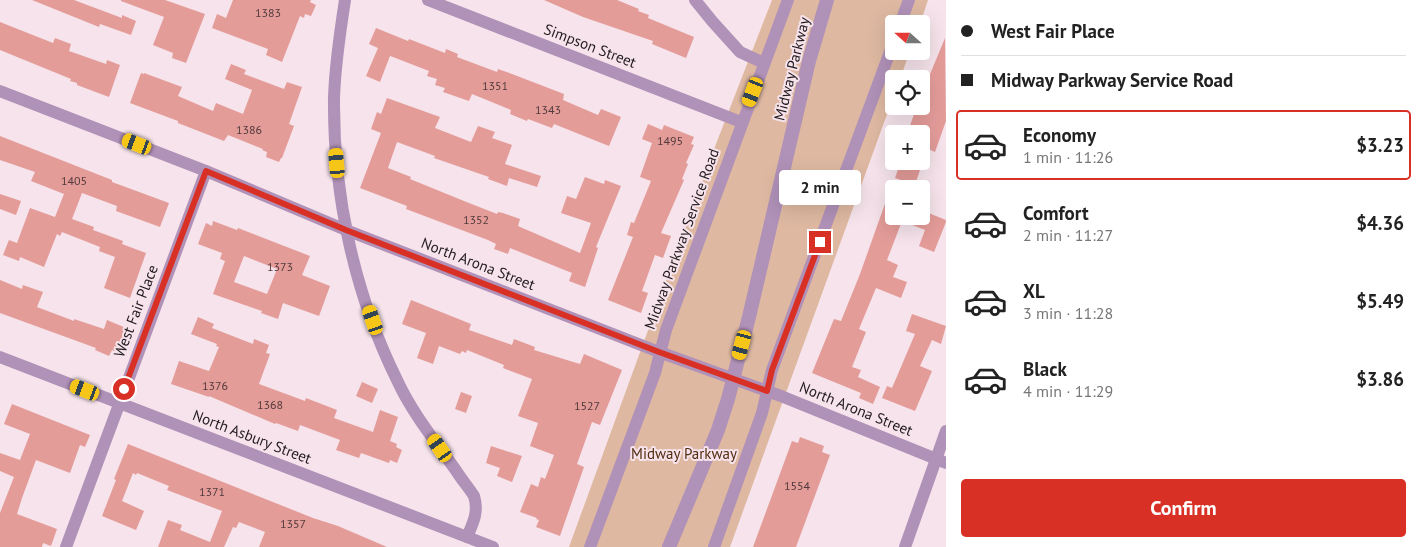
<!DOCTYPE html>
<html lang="en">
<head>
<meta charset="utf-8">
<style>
  body { margin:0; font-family:"PT Sans",sans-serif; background:#f2f2f2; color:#222; height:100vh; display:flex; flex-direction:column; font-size:19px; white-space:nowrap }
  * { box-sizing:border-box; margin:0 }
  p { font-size:16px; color:#767676 }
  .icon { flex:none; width:28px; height:28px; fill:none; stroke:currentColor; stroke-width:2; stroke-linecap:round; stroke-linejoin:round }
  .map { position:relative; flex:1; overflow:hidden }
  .sheet { display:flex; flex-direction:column; background:#fff; width:475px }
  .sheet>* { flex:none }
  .top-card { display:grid; align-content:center; height:110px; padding:0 15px; background:#fff }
  .needle { width:32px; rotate:291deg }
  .fabs { position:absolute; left:885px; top:15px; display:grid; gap:10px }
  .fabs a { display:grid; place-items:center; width:45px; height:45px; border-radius:5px; background:#fff; box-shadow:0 5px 20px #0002; font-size:25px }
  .end { position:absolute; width:22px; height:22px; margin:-11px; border:6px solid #d93025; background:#fff; box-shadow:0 0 0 2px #fff }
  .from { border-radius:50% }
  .bubble { position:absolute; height:35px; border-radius:5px; background:#fff; box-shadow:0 5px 20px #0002; font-size:16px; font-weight:700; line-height:35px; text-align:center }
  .car { position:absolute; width:15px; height:30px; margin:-15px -8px; border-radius:6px; box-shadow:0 0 4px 1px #0007; background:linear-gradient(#f5c518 24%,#345 0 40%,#f5c518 0 76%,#345 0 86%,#f5c518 0) }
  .top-card b { display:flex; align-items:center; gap:18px; height:48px; font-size:19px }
  .top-card b+b { border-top:1px solid #e0e0e0 }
  .top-card i { width:12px; height:12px; background:#222 }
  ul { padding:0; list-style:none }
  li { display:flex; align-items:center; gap:15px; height:70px; margin:0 10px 8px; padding:0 5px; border:2px solid transparent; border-radius:5px }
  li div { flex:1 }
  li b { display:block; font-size:19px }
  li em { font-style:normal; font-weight:700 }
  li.selected { border-color:#d93025 }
  li>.icon { width:45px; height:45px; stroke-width:1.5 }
  .cta { display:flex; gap:10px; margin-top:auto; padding:10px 15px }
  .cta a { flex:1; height:58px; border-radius:5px; background:#d93025; color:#fff; font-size:20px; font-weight:700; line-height:58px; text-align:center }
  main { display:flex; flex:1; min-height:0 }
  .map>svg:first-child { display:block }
  .green { fill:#deb8a1 }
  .building { fill:#e49c99; fill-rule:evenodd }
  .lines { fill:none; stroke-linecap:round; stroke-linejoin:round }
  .minor { stroke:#b091b8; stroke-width:12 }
  .tertiary { stroke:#b091b8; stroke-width:14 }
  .route { stroke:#d93025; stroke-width:6 }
  .labels { text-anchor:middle; stroke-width:4; stroke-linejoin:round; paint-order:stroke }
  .number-label { font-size:12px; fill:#523a3c }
  .street-label { font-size:15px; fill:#211a1d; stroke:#f6e3eb }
  .park-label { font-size:15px; fill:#522c10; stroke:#f6e3eb }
</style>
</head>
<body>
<main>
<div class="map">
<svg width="946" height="547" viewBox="0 0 946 547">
  <rect width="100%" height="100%" fill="#f6e3eb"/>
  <polygon class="green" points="772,0 928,0 920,24 894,24 894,51 910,51 900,79 894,79 894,95 730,547 569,547 716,144"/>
  <g class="building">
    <polygon points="32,0 74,0 122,18 122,15 136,21 131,35 100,24 99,27"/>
    <polygon points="121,0 165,0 205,14 186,63 172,58 173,53 153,45 164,17 121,1"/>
    <polygon points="233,0 311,0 310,2 316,5 311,16 305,14 304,18 300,16 282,62 266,55 268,49 212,28 217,14 226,18"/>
    <polygon points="544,0 617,0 639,9 638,11 649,15 648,18 694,37 686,58 652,44 653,41 583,17"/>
    <polygon points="0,22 53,43 55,38 71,44 69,51 106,64 107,60 120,65 109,97 77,85 77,83 70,81 71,79 0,50"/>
    <polygon points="376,28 408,41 409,39 445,53 446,49 458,54 457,57 497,72 498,69 512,74 564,94 563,100 598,115 601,109 621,117 609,146 554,124 552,128 528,119 527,121 510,114 511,110 472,94 469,101 443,92 445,88 435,85 437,79 427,76 429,71 393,57 390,56 380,82 366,76 378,48 369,44"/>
    <polygon points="945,38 946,121 935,152 921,146 921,134 907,134 917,106 921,106 921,96"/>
    <polygon points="231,64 246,70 244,74 284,89 287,82 302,87 289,124 294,126 282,158 281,158 279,162 266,157 267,152 262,150 263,149 228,135 224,141 178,123 178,121 130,103 141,73 144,74 144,73 182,87 178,96 213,111 216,103 243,114 252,90 225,79"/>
    <polygon points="387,98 440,117 435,128 471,142 478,126 495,132 492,138 512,145 505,164 541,176 537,187 509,178 507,186 488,179 489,177 434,158 435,156 397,142 388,168 411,177 410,179 464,201 497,214 498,212 503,213 520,219 518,226 580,253 591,223 561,213 567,196 576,199 585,177 604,184 605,180 621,186 596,247 598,248 585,287 569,281 572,273 510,248 508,254 494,249 496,244 488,240 406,209 407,206 360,188 381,133 371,129 377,112 381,114"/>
    <polygon points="648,124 662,130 664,125 694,137 691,144 694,145 686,163 688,164 682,179 684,180 661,233 671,236 663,258 655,255 642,291 648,293 641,313 608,300 633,237 627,235 631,222 634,223 651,181 640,177 652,143 642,139"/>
    <polygon points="0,136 112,180 112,182 169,203 160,227 116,211 117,206 82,193 72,219 94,227 93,230 123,241 122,244 146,253 130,298 104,288 115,257 99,251 100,247 62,232 60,236 57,234 44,267 20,257 19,261 3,255 9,240 17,243 30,208 55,217 64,194 31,181 35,172 0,160"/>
    <polygon points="901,161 923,161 915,185 895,178"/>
    <polygon points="892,184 894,184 894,216 921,216 921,210 946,220 946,222 934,252 919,246 925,230 902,221 887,260 898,265 893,277 907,282 901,298 876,288 859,329 866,332 852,367 861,370 858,377 880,387 873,404 859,398 861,393 812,373 834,319 841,321 860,274"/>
    <polygon points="0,194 21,201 16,215 0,209"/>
    <path d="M213,221l24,9 1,-2 72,28 -8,19 28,11 -11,30 -36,-13 -5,16 -17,-6 1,-2 -49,-17 12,-33 -5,-2 2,-6 -24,-9 8,-21 6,3zM244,256l33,13 -10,25 -33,-12z"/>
    <polygon points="0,280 22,289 23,285 43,292 37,307 74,321 74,319 104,329 107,320 126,328 125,330 127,331 118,353 112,350 109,356 95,350 96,348 0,313"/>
    <polygon points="411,300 471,324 469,330 512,345 514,339 535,347 534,350 580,364 584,354 622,370 600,425 592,422 577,464 584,467 560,536 536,527 539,520 536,519 537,518 520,512 531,484 538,487 541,477 545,479 554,455 530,446 538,423 518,416 532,379 503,368 504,365 467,350 466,353 462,351 460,354 439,346 433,364 417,358 426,333 402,324"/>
    <polygon points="912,314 946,326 941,344 932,340 920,366 932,371 915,411 882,398 887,386 892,388 915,334 906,331"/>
    <polygon points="198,317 214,324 212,328 253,344 254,339 269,345 266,353 270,354 259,384 305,401 306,398 337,410 334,418 373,432 380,410 398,417 390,441 397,444 396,447 402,450 397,463 390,460 389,463 361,453 359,458 336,450 340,440 300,425 298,431 276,423 275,424 209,396 209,397 171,384 179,361 209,371 219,347 216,346 217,344 191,334"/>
    <polygon points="362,382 378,389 372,403 356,396"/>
    <polygon points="461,392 472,396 466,413 455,409"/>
    <polygon points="12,404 90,435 85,447 80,445 70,473 36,460 22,498 17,514 57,529 51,546 43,543 42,547 0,547 0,513 14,477 0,471 0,453 20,460 30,434 4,424"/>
    <polygon points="800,437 824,446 822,452 830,455 796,547 753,547 792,441 798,443"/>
    <polygon points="128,444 313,518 338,526 387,547 259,547 265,532 239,522 236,528 233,527 224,547 158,547 168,520 182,525 180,530 210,542 222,511 167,490 169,486 137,473 136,475 133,473 122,501 144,511 136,530 102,516 116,480 114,479"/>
    <polygon points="491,446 522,456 512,482 497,476 500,468 486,463"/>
  </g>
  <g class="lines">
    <g class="minor">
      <path d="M345,0c-5,32 -10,65 -11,98 -1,96 20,195 63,282 15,33 39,62 60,92 5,8 12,16 17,24 5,16 -1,27 -7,41"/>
      <polyline points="428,0 741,122"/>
      <polyline points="695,0 712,21 740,52 764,63"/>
      <polyline points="900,24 909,0"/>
      <polyline points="0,91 206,171 346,230 659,352 781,396 946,463"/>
      <polyline points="0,357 493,547"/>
      <polyline points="66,547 206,171"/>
      <polyline points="590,547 655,373 666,330 788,0"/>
      <polyline points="714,547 762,413 772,370 894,41"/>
      <polyline points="905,547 946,431"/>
    </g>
    <polyline class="tertiary" points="669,547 718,430 728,399 749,317 809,61 827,0"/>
  </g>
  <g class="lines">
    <polyline class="route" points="124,389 206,171 346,230 659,352 767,391 772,370 820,242"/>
  </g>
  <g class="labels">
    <g class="number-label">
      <text x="268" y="17">1383</text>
      <text x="495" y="90">1351</text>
      <text x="548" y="114">1343</text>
      <text x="249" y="134">1386</text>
      <text x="670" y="145">1495</text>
      <text x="74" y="185">1405</text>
      <text x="476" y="224">1352</text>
      <text x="280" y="271">1373</text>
      <text x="215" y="390">1376</text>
      <text x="270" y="409">1368</text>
      <text x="587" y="410">1527</text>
      <text x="797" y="490">1554</text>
      <text x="212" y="496">1371</text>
      <text x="293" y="528">1357</text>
    </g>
    <g class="street-label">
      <text transform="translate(590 46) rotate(21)" y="5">Simpson Street</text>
      <text transform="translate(792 69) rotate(-76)" y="5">Midway Parkway</text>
      <text transform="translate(682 239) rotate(-70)" y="5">Midway Parkway Service Road</text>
      <text transform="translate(478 264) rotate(21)" y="5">North Arona Street</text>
      <text transform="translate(136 311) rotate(-69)" y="5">West Fair Place</text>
      <text transform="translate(856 409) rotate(22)" y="5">North Arona Street</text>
      <text transform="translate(252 437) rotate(21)" y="5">North Asbury Street</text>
    </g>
    <g class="park-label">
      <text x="684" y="459">Midway Parkway</text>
    </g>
  </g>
</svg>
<div class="fabs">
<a><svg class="needle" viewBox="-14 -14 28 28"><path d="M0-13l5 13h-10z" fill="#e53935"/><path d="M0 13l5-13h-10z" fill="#767676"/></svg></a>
<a><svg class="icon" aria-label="locate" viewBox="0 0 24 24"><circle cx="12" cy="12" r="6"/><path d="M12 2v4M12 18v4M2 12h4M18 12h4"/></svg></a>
<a>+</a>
<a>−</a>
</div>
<i class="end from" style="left:124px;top:389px"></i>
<i class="end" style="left:820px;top:242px"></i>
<div class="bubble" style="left:779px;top:170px;width:82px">2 min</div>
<i class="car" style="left:753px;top:92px;rotate:201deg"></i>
<i class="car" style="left:137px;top:144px;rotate:291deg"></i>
<i class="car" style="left:337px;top:163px;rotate:355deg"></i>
<i class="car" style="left:373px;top:320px;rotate:341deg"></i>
<i class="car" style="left:742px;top:345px;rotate:195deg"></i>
<i class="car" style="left:85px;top:390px;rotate:291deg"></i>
<i class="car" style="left:440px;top:448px;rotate:325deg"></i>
</div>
<section class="sheet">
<div class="top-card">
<b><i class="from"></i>West Fair Place</b>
<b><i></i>Midway Parkway Service Road</b>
</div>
<ul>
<li class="selected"><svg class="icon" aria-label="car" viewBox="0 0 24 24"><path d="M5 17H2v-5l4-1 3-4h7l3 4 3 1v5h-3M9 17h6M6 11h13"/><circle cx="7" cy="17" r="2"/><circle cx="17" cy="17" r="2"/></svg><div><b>Economy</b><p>1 min · 11:26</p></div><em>$3.23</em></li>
<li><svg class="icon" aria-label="car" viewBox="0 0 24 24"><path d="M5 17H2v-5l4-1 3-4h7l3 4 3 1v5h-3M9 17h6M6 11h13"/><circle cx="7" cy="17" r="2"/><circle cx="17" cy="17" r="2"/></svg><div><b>Comfort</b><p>2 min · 11:27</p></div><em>$4.36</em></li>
<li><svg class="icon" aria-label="car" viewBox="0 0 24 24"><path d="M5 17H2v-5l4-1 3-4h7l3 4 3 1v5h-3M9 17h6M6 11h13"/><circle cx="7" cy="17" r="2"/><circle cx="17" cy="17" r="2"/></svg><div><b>XL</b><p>3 min · 11:28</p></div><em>$5.49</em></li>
<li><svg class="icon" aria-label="car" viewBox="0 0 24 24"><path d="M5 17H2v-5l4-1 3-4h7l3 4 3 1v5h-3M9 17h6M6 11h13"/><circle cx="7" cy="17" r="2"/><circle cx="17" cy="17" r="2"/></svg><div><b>Black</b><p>4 min · 11:29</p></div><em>$3.86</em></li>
</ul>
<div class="cta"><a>Confirm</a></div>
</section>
</main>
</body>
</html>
